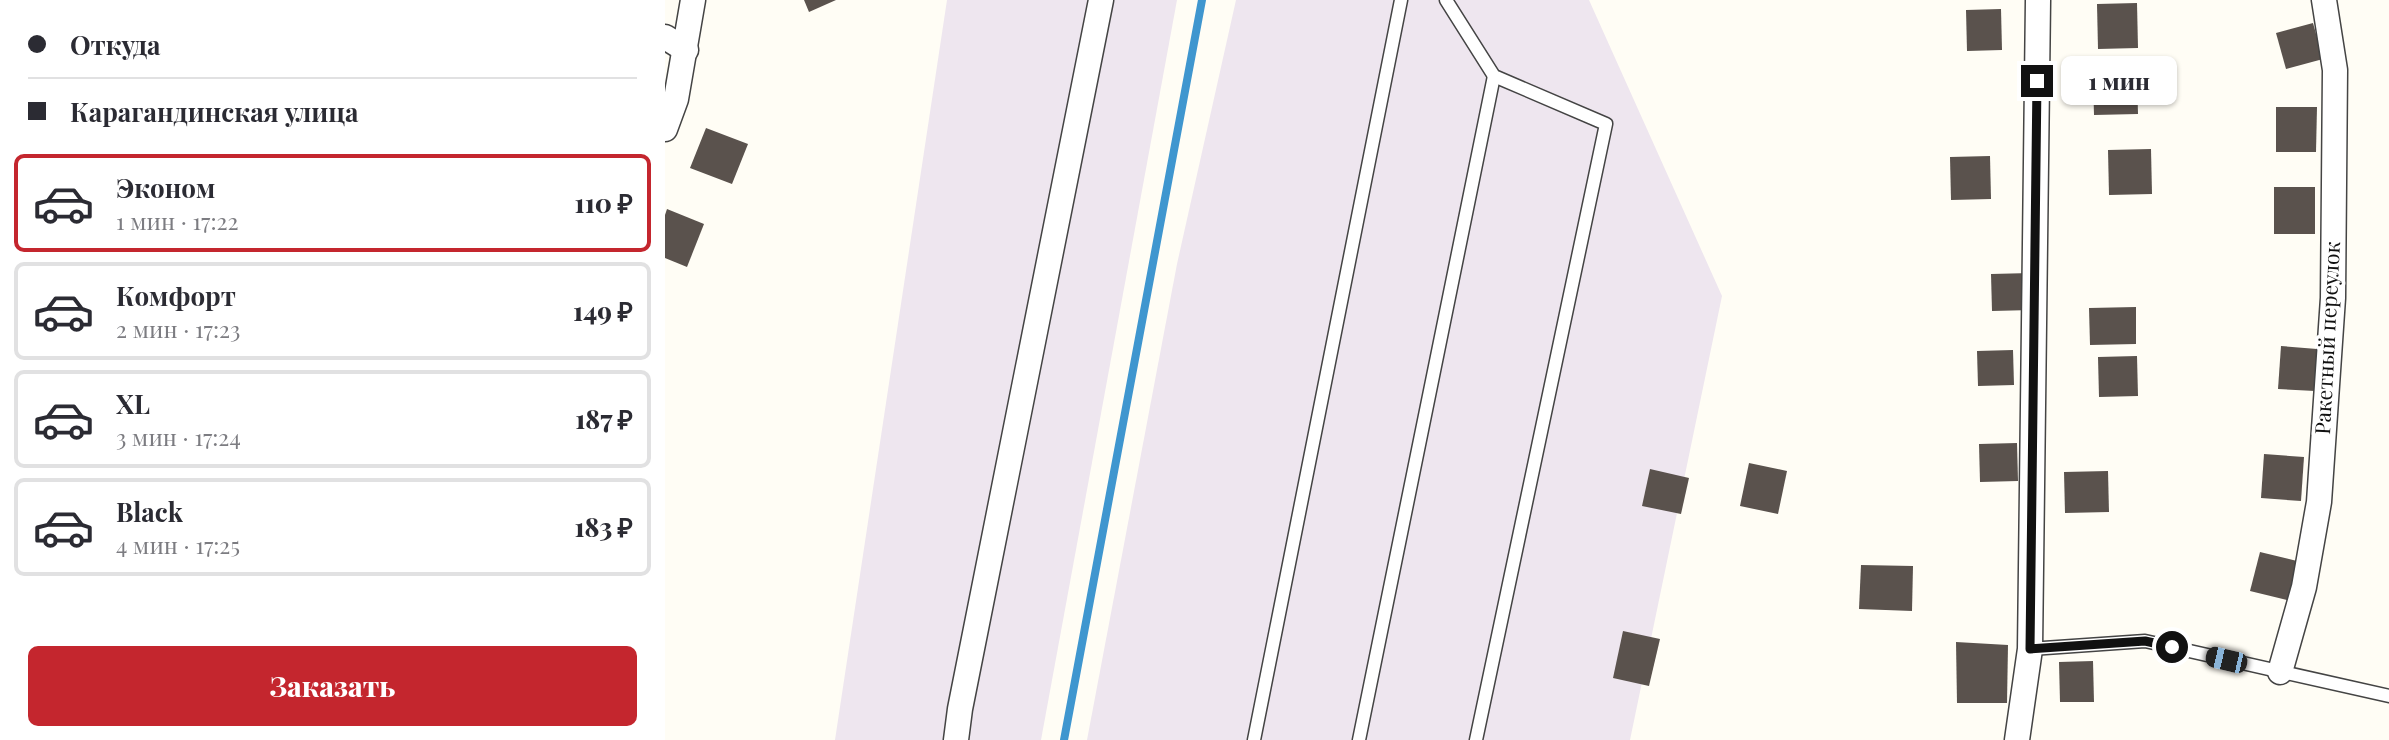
<!DOCTYPE html>
<html lang="ru">
<head>
<meta charset="utf-8">
<style>
  body { margin:0; font-family:"Playfair Display",serif; background:#f7f7f7; color:#2b2b33; height:100vh; display:flex; flex-direction:column; font-size:26px; white-space:nowrap }
  * { box-sizing:border-box; margin:0 }
  p { font-size:23px; color:#7c7c81 }
  .icon { flex:none; width:38px; height:38px; fill:none; stroke:currentColor; stroke-width:2; stroke-linecap:round; stroke-linejoin:round }
  .map { position:relative; flex:1; overflow:hidden }
  .details { display:flex; flex-direction:column; background:#fff; width:665px }
  .details>* { flex:none }
  .top-card { display:grid; align-content:center; height:154px; padding:0 28px; background:#fff }
  .end { position:absolute; width:32px; height:32px; margin:-16px; border:9px solid #111; background:#fff; box-shadow:0 0 0 4px #fff }
  .from { border-radius:50% }
  .bubble { position:absolute; height:49px; border-radius:10px; background:#fff; box-shadow:0 2px 5px #0004; font-size:23px; font-weight:800; line-height:49px; text-align:center }
  .car { position:absolute; width:21px; height:42px; margin:-21px -10px; border-radius:9px; box-shadow:0 0 5px 2px #0007; background:linear-gradient(#222 24%,#8ab4d8 0 40%,#222 0 76%,#8ab4d8 0 86%,#222 0) }
  .top-card b { display:flex; align-items:center; gap:24px; height:66px; font-size:26px }
  .top-card b+b { border-top:2px solid #e1e1e2 }
  .top-card i { width:18px; height:18px; background:#2b2b33 }
  ul { padding:0; list-style:none }
  li { display:flex; align-items:center; gap:21px; height:98px; margin:0 14px 10px; padding:0 14px; border:4px solid #e1e1e2; border-radius:10px }
  li div { flex:1 }
  li b { display:block; font-size:26px }
  li em { font-style:normal; font-weight:800 }
  li.selected { border-color:#c4262e }
  li>.icon { width:63px; height:63px; stroke-width:1.5 }
  .cta { display:flex; gap:14px; margin-top:auto; padding:14px 28px }
  .cta a { flex:1; height:80px; border-radius:10px; background:#c4262e; color:#fff; font-size:28px; font-weight:800; line-height:80px; text-align:center }
  main { display:flex; flex:1; min-height:0 }
  .map>svg:first-child { display:block }
  .industrial { fill:#eee6ef }
  .lines { fill:none; stroke-linecap:round; stroke-linejoin:round }
  .stream { stroke:#3f96cf; stroke-width:8 }
  .building { fill:#5a524d }
  .lane-casing { stroke:#444; stroke-width:15 }
  .street-casing { stroke:#444; stroke-width:27 }
  .lane { stroke:#fff; stroke-width:12 }
  .street { stroke:#fff; stroke-width:24 }
  .route { stroke:#111; stroke-width:9 }
  .labels { text-anchor:middle; stroke-width:7; stroke-linejoin:round; paint-order:stroke }
  .street-label { font-size:21px; fill:#111; stroke:#fff }
</style>
</head>
<body>
<main>
<section class="details">
<div class="top-card">
<b><i class="from"></i>Откуда</b>
<b><i></i>Карагандинская улица</b>
</div>
<ul>
<li class="selected"><svg class="icon" aria-label="car" viewBox="0 0 24 24"><path d="M5 17H2v-5l4-1 3-4h7l3 4 3 1v5h-3M9 17h6M6 11h13"/><circle cx="7" cy="17" r="2"/><circle cx="17" cy="17" r="2"/></svg><div><b>Эконом</b><p>1 мин · 17:22</p></div><em>110 ₽</em></li>
<li><svg class="icon" aria-label="car" viewBox="0 0 24 24"><path d="M5 17H2v-5l4-1 3-4h7l3 4 3 1v5h-3M9 17h6M6 11h13"/><circle cx="7" cy="17" r="2"/><circle cx="17" cy="17" r="2"/></svg><div><b>Комфорт</b><p>2 мин · 17:23</p></div><em>149 ₽</em></li>
<li><svg class="icon" aria-label="car" viewBox="0 0 24 24"><path d="M5 17H2v-5l4-1 3-4h7l3 4 3 1v5h-3M9 17h6M6 11h13"/><circle cx="7" cy="17" r="2"/><circle cx="17" cy="17" r="2"/></svg><div><b>XL</b><p>3 мин · 17:24</p></div><em>187 ₽</em></li>
<li><svg class="icon" aria-label="car" viewBox="0 0 24 24"><path d="M5 17H2v-5l4-1 3-4h7l3 4 3 1v5h-3M9 17h6M6 11h13"/><circle cx="7" cy="17" r="2"/><circle cx="17" cy="17" r="2"/></svg><div><b>Black</b><p>4 мин · 17:25</p></div><em>183 ₽</em></li>
</ul>
<div class="cta"><a>Заказать</a></div>
</section>
<div class="map">
<svg width="1724" height="740" viewBox="0 0 1724 740">
  <rect width="100%" height="100%" fill="#fffdf5"/>
  <g class="industrial">
    <polygon points="282,0 512,0 376,740 170,740"/>
    <polygon points="571,0 924,0 1057,296 965,740 422,740 512,264"/>
  </g>
  <g class="lines">
    <polyline class="stream" points="399,740 537,0"/>
  </g>
  <g class="building">
    <polygon points="139,0 171,0 144,12"/>
    <polygon points="1472,3 1473,48 1433,49 1432,4"/>
    <polygon points="1336,9 1337,50 1302,51 1301,10"/>
    <polygon points="1648,23 1658,59 1621,69 1611,33"/>
    <polygon points="1472,76 1473,114 1429,115 1428,77"/>
    <polygon points="1611,107 1652,107 1651,152 1611,152"/>
    <polygon points="41,128 83,144 67,184 25,168"/>
    <polygon points="1486,149 1487,194 1444,195 1443,150"/>
    <polygon points="1325,156 1326,199 1286,200 1285,157"/>
    <rect x="1609" y="187" width="41" height="47"/>
    <polygon points="2,209 39,224 22,267 0,258 0,215"/>
    <polygon points="1366,273 1367,310 1327,311 1326,274"/>
    <polygon points="1471,307 1471,344 1425,345 1424,308"/>
    <polygon points="1616,346 1652,349 1650,391 1613,389"/>
    <polygon points="1348,350 1349,385 1313,386 1312,351"/>
    <polygon points="1472,356 1473,396 1434,397 1433,357"/>
    <polygon points="1352,443 1353,481 1315,482 1314,444"/>
    <polygon points="1599,454 1639,457 1636,501 1596,498"/>
    <polygon points="1084,463 1122,471 1113,514 1075,506"/>
    <polygon points="985,469 1024,478 1016,514 977,506"/>
    <polygon points="1443,471 1444,512 1400,513 1399,472"/>
    <polygon points="1595,552 1636,562 1626,601 1585,591"/>
    <polygon points="1196,565 1248,566 1247,611 1194,609"/>
    <polygon points="958,631 995,639 984,686 948,678"/>
    <polygon points="1291,642 1343,645 1342,703 1292,703"/>
    <polygon points="1428,661 1429,702 1395,702 1394,662"/>
  </g>
  <g class="lines">
    <g class="lane-casing">
      <g id="lane">
        <polyline points="781,0 829,76 941,124 811,740"/>
        <polyline points="1365,649 1480,641 1724,696"/>
        <polyline points="589,740 736,0"/>
        <polyline points="694,740 829,76"/>
      </g>
    </g>
    <g class="street-casing">
      <g id="street">
        <polyline points="0,37 21,50"/>
        <polyline points="0,129 11,99 28,0"/>
        <polyline points="1615,672 1639,587 1654,502 1668,298 1670,70 1659,0"/>
        <polyline points="291,740 295,709 436,0"/>
        <polyline points="1352,740 1365,649 1373,0"/>
      </g>
    </g>
    <use href="#lane" class="lane"/>
    <use href="#street" class="street"/>
  </g>
  <g class="lines">
    <polyline class="route" points="1372,81 1365,649 1480,641 1507,647"/>
  </g>
  <g class="labels">
    <g class="street-label">
      <text transform="translate(1663 338) rotate(-87)" y="7">Ракетный переулок</text>
    </g>
  </g>
</svg>
<i class="end from" style="left:1507px;top:647px"></i>
<i class="end" style="left:1372px;top:81px"></i>
<div class="bubble" style="left:1396px;top:56px;width:116px">1 мин</div>
<i class="car" style="left:1561px;top:660px;rotate:283deg"></i>
</div>
</main>
</body>
</html>
